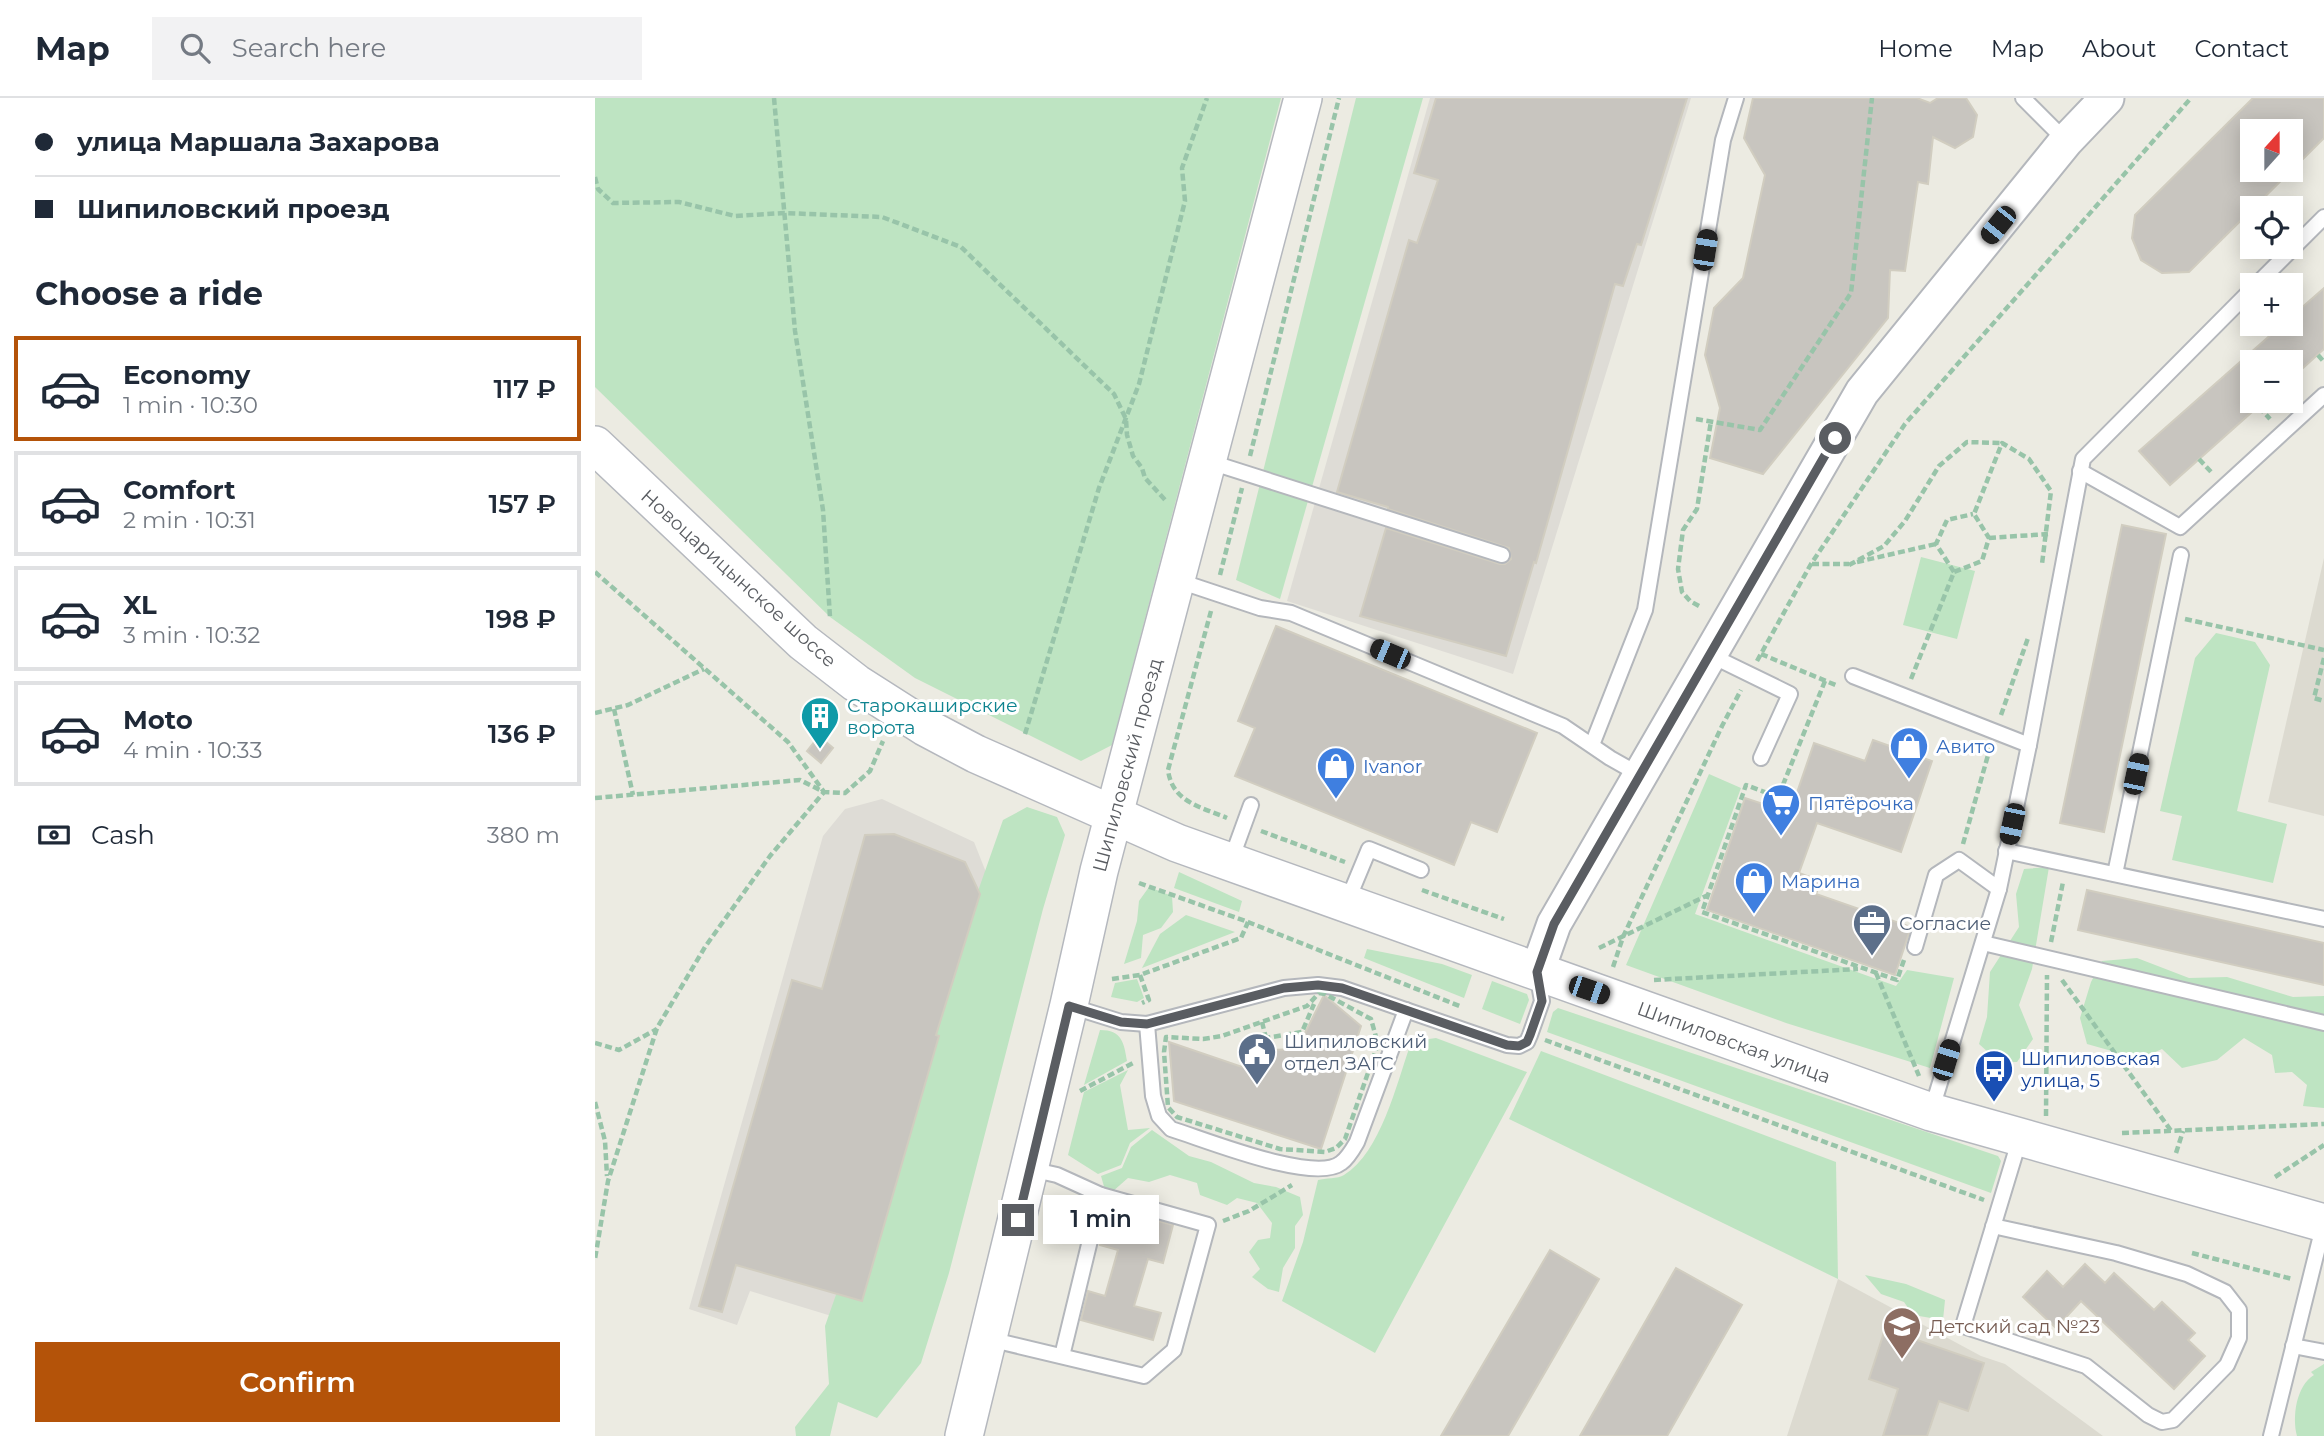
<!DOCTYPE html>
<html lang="en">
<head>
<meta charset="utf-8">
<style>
  body { margin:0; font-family:Montserrat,sans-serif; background:#f2f2f3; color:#1f2937; height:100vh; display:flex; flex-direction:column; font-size:26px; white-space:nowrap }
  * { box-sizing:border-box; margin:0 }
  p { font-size:23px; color:#747a83 }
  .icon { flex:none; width:38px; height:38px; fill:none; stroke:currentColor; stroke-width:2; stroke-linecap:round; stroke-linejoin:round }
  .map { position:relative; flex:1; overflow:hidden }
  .drawer { display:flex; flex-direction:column; background:#fff; width:595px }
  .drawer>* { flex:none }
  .banner { display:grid; align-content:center; height:154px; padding:0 35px; background:#fff }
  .needle { width:46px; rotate:21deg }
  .tools { position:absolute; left:1645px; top:21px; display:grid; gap:14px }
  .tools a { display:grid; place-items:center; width:63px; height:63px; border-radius:0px; background:#fff; box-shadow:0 4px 18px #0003; font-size:35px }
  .end { position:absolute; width:32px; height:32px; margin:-16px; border:9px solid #5a5d62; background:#fff; box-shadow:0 0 0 4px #fff }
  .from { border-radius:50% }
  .bubble { position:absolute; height:49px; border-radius:0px; background:#fff; box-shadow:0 4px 18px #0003; font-size:23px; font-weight:600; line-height:49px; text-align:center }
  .car { position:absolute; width:21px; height:42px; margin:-21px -10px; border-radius:9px; box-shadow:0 0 5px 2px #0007; background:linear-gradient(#222 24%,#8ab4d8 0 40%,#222 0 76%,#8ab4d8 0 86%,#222 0) }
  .banner b { display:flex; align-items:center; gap:24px; height:66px; font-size:26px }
  .banner b+b { border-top:2px solid #e0e1e3 }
  .banner i { width:18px; height:18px; background:#1f2937 }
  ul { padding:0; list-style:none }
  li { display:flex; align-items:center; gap:21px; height:105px; margin:0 14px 10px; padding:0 21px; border:4px solid #e0e1e3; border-radius:0px }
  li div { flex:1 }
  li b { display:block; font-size:26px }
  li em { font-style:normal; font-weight:600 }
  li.selected { border-color:#b45309 }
  li>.icon { width:63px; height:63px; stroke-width:1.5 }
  h2 { padding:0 35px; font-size:32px; line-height:84px }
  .pay { display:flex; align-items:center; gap:18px; height:77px; padding:0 35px; font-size:26px }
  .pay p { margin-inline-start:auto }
  .action { display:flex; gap:14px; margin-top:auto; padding:14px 35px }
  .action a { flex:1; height:80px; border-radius:0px; background:#b45309; color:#fff; font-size:28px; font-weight:600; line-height:80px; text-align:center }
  header { display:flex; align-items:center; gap:42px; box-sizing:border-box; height:98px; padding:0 35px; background:#fff; border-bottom:2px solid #e0e1e3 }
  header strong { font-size:33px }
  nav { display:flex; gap:38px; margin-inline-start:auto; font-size:24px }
  .search { width:490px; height:63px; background:#f2f2f3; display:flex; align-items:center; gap:18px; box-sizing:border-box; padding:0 24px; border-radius:0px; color:#747a83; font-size:26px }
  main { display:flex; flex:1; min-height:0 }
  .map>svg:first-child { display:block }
  .industrial { fill:#dedcd6 }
  .education { fill:#dcdad0 }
  .green { fill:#bee4c2 }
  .building { fill:#c8c5bf; stroke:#d1cdc0; stroke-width:2; fill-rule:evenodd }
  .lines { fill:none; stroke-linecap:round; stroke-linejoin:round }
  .service-casing { stroke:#b4b7bc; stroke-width:18 }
  .tertiary-casing { stroke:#b4b7bc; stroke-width:37 }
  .secondary-casing { stroke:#b5b8be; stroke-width:40 }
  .path { stroke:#98c4a9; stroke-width:4.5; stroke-dasharray:7 3.5; stroke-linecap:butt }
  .service { stroke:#fff; stroke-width:14 }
  .tertiary { stroke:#fff; stroke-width:33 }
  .secondary { stroke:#fff; stroke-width:37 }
  .route { stroke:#5a5d62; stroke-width:9 }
  .labels { text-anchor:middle; stroke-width:6; stroke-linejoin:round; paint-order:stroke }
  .street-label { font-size:19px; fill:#5a5d62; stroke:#fff }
  .culture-label { font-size:19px; fill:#0d838f; stroke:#fff; text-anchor:start }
  .shop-label { font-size:19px; fill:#366cbe; stroke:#fff; text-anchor:start }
  .service-label { font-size:19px; fill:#4e5e75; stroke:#fff; text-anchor:start }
  .transit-label { font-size:19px; fill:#164399; stroke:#fff; text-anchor:start }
  .education-label { font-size:19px; fill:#785e54; stroke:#fff; text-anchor:start }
</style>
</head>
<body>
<header>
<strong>Map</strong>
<div class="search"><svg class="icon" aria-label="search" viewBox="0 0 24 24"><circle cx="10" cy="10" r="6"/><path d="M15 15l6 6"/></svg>Search here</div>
<nav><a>Home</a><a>Map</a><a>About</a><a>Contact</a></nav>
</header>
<main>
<section class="drawer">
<div class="banner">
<b><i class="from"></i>улица Маршала Захарова</b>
<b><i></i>Шипиловский проезд</b>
</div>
<h2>Choose a ride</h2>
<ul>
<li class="selected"><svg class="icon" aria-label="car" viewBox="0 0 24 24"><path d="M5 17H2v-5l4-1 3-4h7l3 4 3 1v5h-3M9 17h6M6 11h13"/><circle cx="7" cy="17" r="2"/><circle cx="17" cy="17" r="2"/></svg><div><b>Economy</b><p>1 min · 10:30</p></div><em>117 ₽</em></li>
<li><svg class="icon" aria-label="car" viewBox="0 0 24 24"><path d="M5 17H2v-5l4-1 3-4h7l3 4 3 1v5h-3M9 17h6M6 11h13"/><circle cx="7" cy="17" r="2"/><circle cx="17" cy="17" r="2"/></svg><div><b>Comfort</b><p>2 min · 10:31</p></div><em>157 ₽</em></li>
<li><svg class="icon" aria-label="car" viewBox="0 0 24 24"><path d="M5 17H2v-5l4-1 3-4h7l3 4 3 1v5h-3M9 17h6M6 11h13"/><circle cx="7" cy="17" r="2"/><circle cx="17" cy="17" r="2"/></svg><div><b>XL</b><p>3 min · 10:32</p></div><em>198 ₽</em></li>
<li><svg class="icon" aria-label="car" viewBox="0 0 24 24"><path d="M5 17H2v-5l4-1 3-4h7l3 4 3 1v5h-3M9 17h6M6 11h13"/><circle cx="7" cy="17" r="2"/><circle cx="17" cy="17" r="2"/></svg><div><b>Moto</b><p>4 min · 10:33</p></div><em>136 ₽</em></li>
</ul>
<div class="pay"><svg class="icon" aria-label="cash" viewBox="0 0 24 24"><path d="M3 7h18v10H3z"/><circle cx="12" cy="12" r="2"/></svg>Cash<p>380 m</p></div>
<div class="action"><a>Confirm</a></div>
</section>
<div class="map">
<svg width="1729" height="1338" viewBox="0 0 1729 1338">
  <rect width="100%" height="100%" fill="#ecebe2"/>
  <g class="industrial">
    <polygon points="835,0 1096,0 918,576 692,503"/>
    <polygon points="287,701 379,744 402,802 305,1239 155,1193 142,1227 94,1211 228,738 250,711"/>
  </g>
  <g class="education">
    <polygon points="1729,460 1729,718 1673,704"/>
    <polygon points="1243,1181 1386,1258 1410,1266 1508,1338 1192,1338"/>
  </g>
  <g class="green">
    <polygon points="0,0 686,0 517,647 486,663 320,580 235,519 0,289"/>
    <polygon points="761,0 828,0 685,501 641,482"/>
    <polygon points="1326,459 1380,473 1362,541 1308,527"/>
    <polygon points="1621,535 1660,544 1675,567 1642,713 1692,726 1678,785 1577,762 1587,718 1565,713 1600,560"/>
    <polygon points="1114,676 1146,690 1100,816 1301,888 1312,872 1359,880 1335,970 1191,925 1031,867"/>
    <polygon points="432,709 462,719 470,737 448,811 354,1175 326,1265 282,1320 243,1304 235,1338 201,1338 200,1329 234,1286 230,1228 408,722"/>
    <polygon points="1454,769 1437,871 1424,907 1438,941 1422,964 1404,964 1384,946 1392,919 1395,874 1424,829 1421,796 1429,771"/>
    <polygon points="584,774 647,803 644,814 579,790"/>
    <polygon points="554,789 577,798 578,814 566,830 548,837 546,860 529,866 542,823 544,803"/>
    <polygon points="591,817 640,834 547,870 565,836"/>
    <polygon points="772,851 847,866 877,877 869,900 769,860"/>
    <polygon points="1542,860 1594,880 1632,879 1698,899 1729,898 1729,1010 1708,1008 1712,987 1697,974 1680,975 1677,957 1649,940 1622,962 1587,970 1567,951 1545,961 1492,946 1485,920 1496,884 1507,863"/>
    <polygon points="542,881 549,900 542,904 516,899 520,885"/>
    <polygon points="897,883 932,896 934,902 925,926 887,911"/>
    <polygon points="963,910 1403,1058 1406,1063 1396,1095 952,934 958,914"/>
    <path d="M505,932c22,0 24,13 27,31l-43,24z"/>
    <path d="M841,940l91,34 -152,281 -93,-52 21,-59 15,-62c7,-2 20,-1 26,-5 37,-23 52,-90 66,-129l12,-6z"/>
    <polygon points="946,953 1241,1064 1243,1181 914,1021"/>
    <polygon points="533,972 525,987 533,1032 555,1030 535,1045 526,1067 503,1076 473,1057 489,994"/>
    <polygon points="557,1032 594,1058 616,1064 659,1085 681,1089 705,1099 708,1117 700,1128 700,1150 688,1170 684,1194 673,1191 657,1179 665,1171 654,1154 663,1142 675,1140 677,1125 662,1105 642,1100 632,1107 605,1097 602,1085 575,1077 554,1084 533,1080 517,1094 510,1092 506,1078 527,1070 536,1049"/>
    <polygon points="1270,1177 1311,1186 1350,1202 1348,1222 1318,1217 1309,1204 1286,1196"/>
    <path d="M1729,1266v72h-27c-5,-19 -1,-50 17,-61l-3,-3z"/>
  </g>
  <g class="building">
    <polygon points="841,0 1092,0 1046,147 1042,146 1028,188 1020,186 941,465 939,464 911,558 765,518 791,430 905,466 910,466 916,461 914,450 793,411 793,409 742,394 814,142 822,145 843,82 819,75"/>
    <polygon points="1158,0 1322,0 1335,5 1343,0 1371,0 1382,17 1378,39 1360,50 1338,39 1333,86 1323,84 1310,173 1295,172 1293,220 1168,376 1115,360 1125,310 1110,257 1119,210 1148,180 1170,77 1149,40"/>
    <path d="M1658,0h71v40l-135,134 -27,1 -21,-13 -9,-22 3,-23zM1657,33h39v39h-39z"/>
    <polygon points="1729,190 1729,251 1696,281 1696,264 1657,264 1657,314 1575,387 1544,353 1688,226 1696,226 1696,219"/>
    <polygon points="1527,427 1571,436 1509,734 1465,725"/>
    <polygon points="681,528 942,635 902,734 876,724 859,767 640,678 660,630 643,623"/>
    <polygon points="224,638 238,650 226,665 212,653"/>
    <polygon points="1278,642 1337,663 1306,754 1222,725 1204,775 1226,783 1221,796 1316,829 1300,877 1112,812 1150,700 1195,715 1219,645 1270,663"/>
    <polygon points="299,736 370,764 385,796 341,937 344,938 267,1203 141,1167 127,1214 104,1208 197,882 227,891 270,737"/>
    <polygon points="1492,792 1729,845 1729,887 1483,832"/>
    <polygon points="729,897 766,928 726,1051 579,1003 574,944 656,972 668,956 676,952 702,951"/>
    <polygon points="516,1110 578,1127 568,1165 553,1161 539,1208 566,1215 558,1242 486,1222 493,1193 510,1198 523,1152 505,1147"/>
    <polygon points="955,1152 1004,1181 913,1338 846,1338"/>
    <polygon points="1490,1166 1510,1185 1519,1175 1559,1212 1567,1204 1600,1235 1593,1242 1610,1258 1579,1291 1486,1203 1461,1230 1428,1199 1452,1173 1468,1189"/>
    <polygon points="1081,1170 1147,1207 1072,1338 985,1338"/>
    <polygon points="1290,1231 1389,1265 1373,1313 1344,1303 1332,1338 1288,1338 1303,1291 1274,1281"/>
  </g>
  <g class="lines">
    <g class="service-casing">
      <g id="service">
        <polyline points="1428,0 1471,43"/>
        <polyline points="1661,187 1729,119"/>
        <polyline points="612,363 907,457"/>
        <polyline points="1485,373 1585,429 1729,297"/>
        <polyline points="581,482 665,510 696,515 968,628 1015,660 1045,677"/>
        <polyline points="1115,557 1195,596 1166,660"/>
        <polyline points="1258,578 1434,647"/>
        <polyline points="997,647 1050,512 1128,42 1141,0"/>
        <polyline points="1411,753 1729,821"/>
        <polyline points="636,762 656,707"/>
        <polyline points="1520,776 1586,457"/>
        <polyline points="752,804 774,751 826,772"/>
        <polyline points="1388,845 1729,925"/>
        <polyline points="1320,849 1341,777 1364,762 1404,791"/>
        <polyline points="475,908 526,924 552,926 689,890 723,887 747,890 912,947 924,948 932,944 935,937 947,903 942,875"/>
        <path d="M552,926l6,72 6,20 12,13c33,10 143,55 170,34 7,-5 12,-14 16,-21l49,-132"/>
        <polyline points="1336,1014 1404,791 1434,647 1488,361 1657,191"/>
        <polyline points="1398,1128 1521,1155 1592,1176 1630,1194 1644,1212 1644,1240 1632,1267 1578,1322 1567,1324 1553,1317 1491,1268 1368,1228 1425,1040"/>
        <polyline points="394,1241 549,1278 579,1252 613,1127 506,1097 462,1077 435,1071"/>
        <polyline points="1698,1248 1729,1254"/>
        <polyline points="467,1258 506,1097"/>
        <polyline points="1676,1338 1729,1125"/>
      </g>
    </g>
    <g class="tertiary-casing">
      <polyline id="tertiary" points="942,874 959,826 1267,294 1471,43 1512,0"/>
    </g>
    <g class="secondary-casing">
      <g id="secondary">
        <polyline points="0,347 208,544 261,585 330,629 381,656 582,745 1336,1014 1729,1125"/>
        <polyline points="369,1338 474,907 504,773 708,0"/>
      </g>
    </g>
    <g class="path">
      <polyline points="179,0 200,233 228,412 235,519"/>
      <polyline points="0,79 3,91 18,105 84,104 140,118 189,115 287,119 366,149 519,296 531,321 532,337 538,358 547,370 550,380 571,403"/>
      <polyline points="1723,257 1729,264"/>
      <polyline points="1664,309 1675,321"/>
      <polyline points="1101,321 1165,332 1256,195 1277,0"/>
      <polyline points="655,358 744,0"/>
      <polyline points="1604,361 1618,376"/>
      <polyline points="1394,440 1453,436"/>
      <polyline points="1262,464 1341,446"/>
      <polyline points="1217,466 1254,466"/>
      <polyline points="1254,467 1289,448 1310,423 1344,368 1372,344 1407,345"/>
      <polyline points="0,474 193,644 229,694 175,758 110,849 62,930 13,1083 0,1161"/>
      <polyline points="1359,474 1341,446 1352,422 1378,416"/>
      <polyline points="625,477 647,390"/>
      <polyline points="1104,508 1095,503 1087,494 1083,471 1088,432 1102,411 1116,323"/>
      <path d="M616,513l-43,159c4,32 33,37 59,48"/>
      <polyline points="1590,521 1729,552"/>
      <polyline points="1166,556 1243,588"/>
      <polyline points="1729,560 1719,600 1729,603"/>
      <polyline points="1162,563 1216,466 1310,326 1596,0"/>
      <polyline points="1316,581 1359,474 1387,463 1394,440 1379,416 1407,345 1434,361 1456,393 1447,466"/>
      <polyline points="1230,583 1183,699 1151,687 1107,814 1302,882 1309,862"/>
      <polyline points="19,611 38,697"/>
      <polyline points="0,615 33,607 109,571"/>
      <polyline points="1406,617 1433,540"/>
      <polyline points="430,636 504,390 544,286 590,103 587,70 612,0"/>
      <polyline points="0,700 205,682 229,694 250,695 275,673 288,643"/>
      <polyline points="666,733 750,764"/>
      <polyline points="1368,746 1395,650"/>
      <polyline points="544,785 653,824 867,909"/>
      <polyline points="827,792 909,821"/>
      <polyline points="1456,844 1468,784"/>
      <polyline points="1004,850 1113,797"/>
      <polyline points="1018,869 1028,839 1127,628 1146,592"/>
      <polyline points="1281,875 1324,978"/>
      <polyline points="545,877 554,902 547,905"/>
      <polyline points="517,881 545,877 646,840 653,824"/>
      <polyline points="1059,882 1263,871"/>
      <polyline points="1467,882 1577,1034"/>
      <polygon points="724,895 730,896 776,921 783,946 750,1041 741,1050 730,1054 685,1051 582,1019 573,1009 569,954 571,939 608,941 627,938 712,908"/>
      <polyline points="667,924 671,940"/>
      <polyline points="950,942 1389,1102"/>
      <polyline points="0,945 24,952 62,931"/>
      <polyline points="676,952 671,940 707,934 719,906"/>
      <polyline points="485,993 538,965"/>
      <polyline points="0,1004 10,1043 12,1078"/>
      <polyline points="1451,1018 1452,877"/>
      <polyline points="1527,1035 1729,1026"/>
      <polyline points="1581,1055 1588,1033"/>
      <polyline points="1680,1079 1729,1047"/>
      <polyline points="628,1123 654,1113 697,1087"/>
      <polyline points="1597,1155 1697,1181"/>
    </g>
    <use href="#service" class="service"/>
    <use href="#tertiary" class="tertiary"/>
    <use href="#secondary" class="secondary"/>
  </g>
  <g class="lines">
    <polyline class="route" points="423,1122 474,908 526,924 552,926 689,890 723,887 747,890 912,947 924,948 932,944 935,937 947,903 942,874 959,826 1240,340"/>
  </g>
  <defs>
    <g id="building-pin" transform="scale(2.0125)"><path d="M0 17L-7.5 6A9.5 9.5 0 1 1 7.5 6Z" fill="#0f9aa8" stroke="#fff"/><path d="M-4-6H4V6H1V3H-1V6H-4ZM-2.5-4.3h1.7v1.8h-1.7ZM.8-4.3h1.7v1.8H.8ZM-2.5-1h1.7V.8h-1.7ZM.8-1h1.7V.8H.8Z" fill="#fff"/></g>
    <g id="shop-pin" transform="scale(2.0125)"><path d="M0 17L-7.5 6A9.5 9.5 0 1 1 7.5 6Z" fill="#3f7fe0" stroke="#fff"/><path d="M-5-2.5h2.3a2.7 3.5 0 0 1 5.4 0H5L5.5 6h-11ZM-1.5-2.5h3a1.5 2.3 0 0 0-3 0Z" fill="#fff"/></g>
    <g id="supermarket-pin" transform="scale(2.0125)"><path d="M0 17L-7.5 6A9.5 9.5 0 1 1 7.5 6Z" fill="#3f7fe0" stroke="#fff"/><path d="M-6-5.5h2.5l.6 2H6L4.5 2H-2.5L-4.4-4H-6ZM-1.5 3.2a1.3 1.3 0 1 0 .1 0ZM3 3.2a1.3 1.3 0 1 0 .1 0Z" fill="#fff"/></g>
    <g id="office-pin" transform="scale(2.0125)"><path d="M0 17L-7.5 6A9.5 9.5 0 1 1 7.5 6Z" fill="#5c6f8a" stroke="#fff"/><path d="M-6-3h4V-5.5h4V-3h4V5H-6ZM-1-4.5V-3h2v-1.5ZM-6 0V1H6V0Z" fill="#fff"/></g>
    <g id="civic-pin" transform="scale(2.0125)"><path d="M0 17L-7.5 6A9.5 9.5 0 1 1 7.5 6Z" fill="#5c6f8a" stroke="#fff"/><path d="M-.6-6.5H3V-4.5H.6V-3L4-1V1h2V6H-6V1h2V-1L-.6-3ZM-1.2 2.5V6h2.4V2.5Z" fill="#fff"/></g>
    <g id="bus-pin" transform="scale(2.0125)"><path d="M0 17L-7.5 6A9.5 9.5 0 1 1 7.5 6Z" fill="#1a4fb4" stroke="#fff"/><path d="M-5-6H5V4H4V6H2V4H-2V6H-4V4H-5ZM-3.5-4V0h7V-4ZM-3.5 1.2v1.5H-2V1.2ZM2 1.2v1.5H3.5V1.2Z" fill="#fff"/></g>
    <g id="school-pin" transform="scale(2.0125)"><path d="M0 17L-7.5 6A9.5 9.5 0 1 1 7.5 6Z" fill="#8d6e63" stroke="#fff"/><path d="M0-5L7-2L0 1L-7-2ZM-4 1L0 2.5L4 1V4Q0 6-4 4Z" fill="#fff"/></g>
  </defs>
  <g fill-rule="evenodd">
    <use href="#building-pin" x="225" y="618"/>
    <use href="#shop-pin" x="1314" y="648"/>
    <use href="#shop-pin" x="741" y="668"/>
    <use href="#supermarket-pin" x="1186" y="705"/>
    <use href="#shop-pin" x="1159" y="783"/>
    <use href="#office-pin" x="1277" y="825"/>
    <use href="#civic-pin" x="662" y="954"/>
    <use href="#bus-pin" x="1399" y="971"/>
    <use href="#school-pin" x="1307" y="1228"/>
  </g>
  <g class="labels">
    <g class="street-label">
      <text transform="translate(144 480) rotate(42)" y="7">Новоцарицынское шоссе</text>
      <text transform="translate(532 667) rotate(-75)" y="7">Шипиловский проезд</text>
      <text transform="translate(1139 944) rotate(20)" y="7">Шипиловская улица</text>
    </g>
    <g class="culture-label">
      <text x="252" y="614">Старокаширские<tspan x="252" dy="22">ворота</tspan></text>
    </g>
    <g class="shop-label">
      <text x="1341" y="655">Авито</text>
      <text x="768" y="675">Ivanor</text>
      <text x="1213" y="712">Пятёрочка</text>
      <text x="1186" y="790">Марина</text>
    </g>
    <g class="service-label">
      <text x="1304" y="832">Согласие</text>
      <text x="689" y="950">Шипиловский<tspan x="689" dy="22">отдел ЗАГС</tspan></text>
    </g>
    <g class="transit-label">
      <text x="1426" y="967">Шипиловская<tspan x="1426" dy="22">улица, 5</tspan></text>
    </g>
    <g class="education-label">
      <text x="1334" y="1235">Детский сад №23</text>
    </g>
  </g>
</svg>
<div class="tools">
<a><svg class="needle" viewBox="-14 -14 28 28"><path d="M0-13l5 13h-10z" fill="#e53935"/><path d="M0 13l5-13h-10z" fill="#747a83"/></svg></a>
<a><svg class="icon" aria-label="locate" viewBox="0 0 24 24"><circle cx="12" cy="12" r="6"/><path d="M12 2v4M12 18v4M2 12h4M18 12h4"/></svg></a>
<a>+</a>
<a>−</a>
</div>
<i class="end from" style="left:1240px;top:340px"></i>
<i class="end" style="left:423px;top:1122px"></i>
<div class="bubble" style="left:448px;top:1097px;width:116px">1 min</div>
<i class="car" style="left:1403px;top:127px;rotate:219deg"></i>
<i class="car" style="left:1110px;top:152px;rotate:9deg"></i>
<i class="car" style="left:795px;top:556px;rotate:293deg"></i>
<i class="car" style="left:1541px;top:676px;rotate:12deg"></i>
<i class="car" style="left:1417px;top:726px;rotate:192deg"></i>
<i class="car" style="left:994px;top:892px;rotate:109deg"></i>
<i class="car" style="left:1351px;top:962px;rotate:17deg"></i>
</div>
</main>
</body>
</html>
